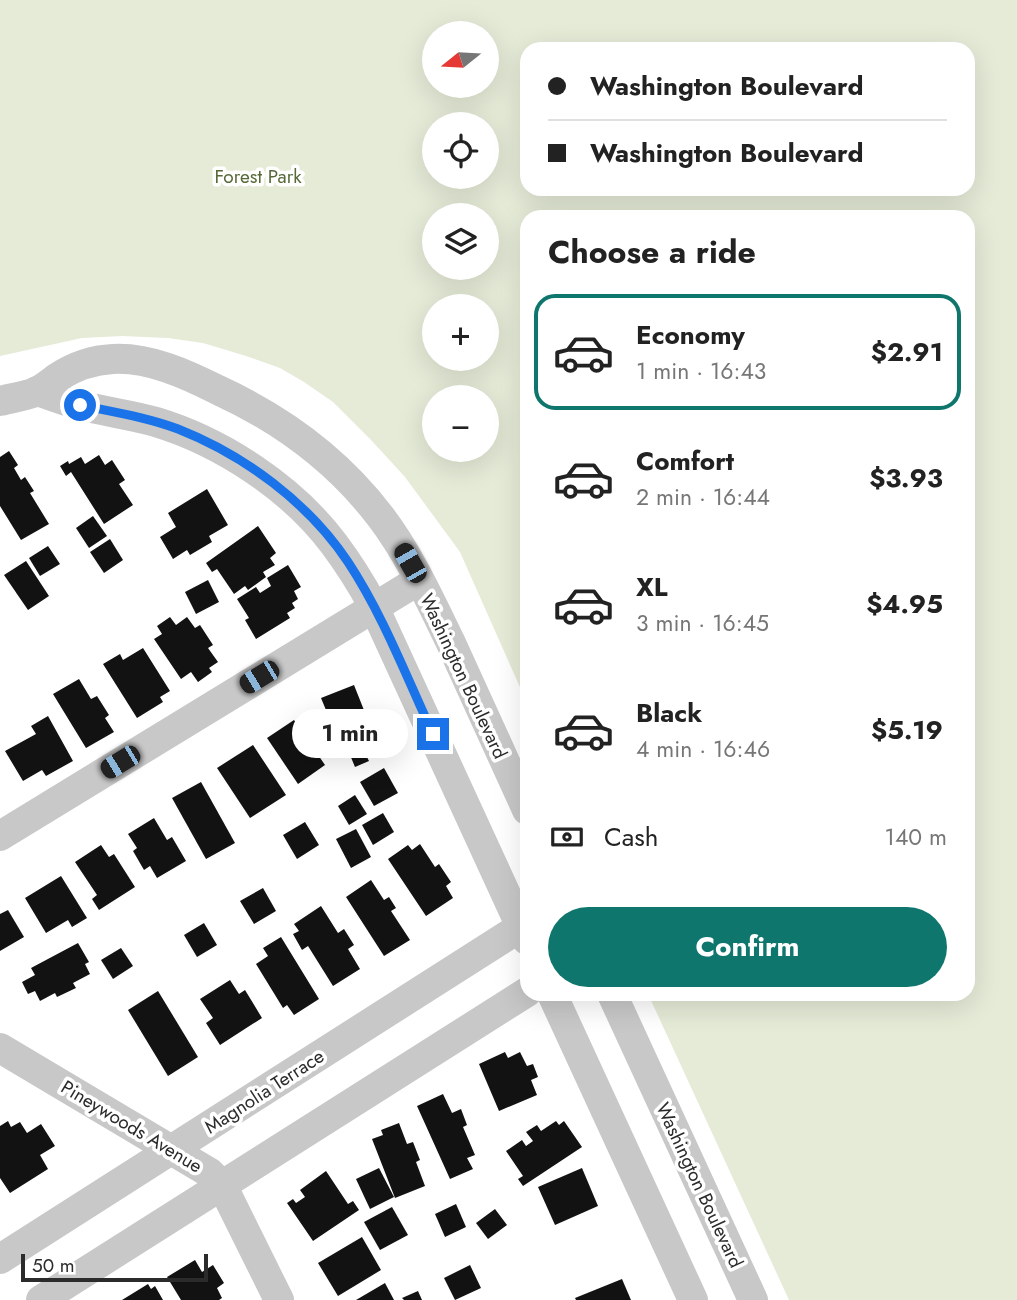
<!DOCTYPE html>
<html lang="en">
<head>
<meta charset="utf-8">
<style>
  body { margin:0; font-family:Jost,sans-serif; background:#f6f6f6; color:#222; height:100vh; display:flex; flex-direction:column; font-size:26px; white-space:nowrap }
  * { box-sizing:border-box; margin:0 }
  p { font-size:23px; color:#767676 }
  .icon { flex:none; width:38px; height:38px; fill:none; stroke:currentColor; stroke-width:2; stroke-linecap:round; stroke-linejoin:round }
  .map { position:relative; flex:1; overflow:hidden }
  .drawer { position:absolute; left:520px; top:210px; width:455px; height:791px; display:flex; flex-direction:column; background:#fff; border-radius:21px; box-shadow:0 7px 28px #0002 }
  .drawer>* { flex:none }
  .hud { position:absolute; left:520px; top:42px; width:455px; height:154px; border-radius:21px; box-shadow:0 7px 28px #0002; display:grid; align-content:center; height:154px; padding:0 28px; background:#fff }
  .needle { width:46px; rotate:252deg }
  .buttons { position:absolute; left:422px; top:21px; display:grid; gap:14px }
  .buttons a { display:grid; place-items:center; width:77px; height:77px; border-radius:50%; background:#fff; box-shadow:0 7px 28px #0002; font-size:35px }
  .scale { position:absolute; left:21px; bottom:18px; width:187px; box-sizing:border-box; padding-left:7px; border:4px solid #2b2b2b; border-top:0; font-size:19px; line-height:24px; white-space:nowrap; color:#2b2b2b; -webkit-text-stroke:5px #fff; paint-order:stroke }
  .end { position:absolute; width:32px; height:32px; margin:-16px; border:9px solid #1a73e8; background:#fff; box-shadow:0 0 0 4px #fff }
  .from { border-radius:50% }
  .bubble { position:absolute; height:49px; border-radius:24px; background:#fff; box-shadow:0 7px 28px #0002; font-size:23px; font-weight:700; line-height:49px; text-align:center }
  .car { position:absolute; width:21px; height:42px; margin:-21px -10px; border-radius:9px; box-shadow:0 0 5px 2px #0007; background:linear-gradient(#222 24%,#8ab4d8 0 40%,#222 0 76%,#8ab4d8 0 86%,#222 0) }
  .hud b { display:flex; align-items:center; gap:24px; height:66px; font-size:26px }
  .hud b+b { border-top:2px solid #e0e0e0 }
  .hud i { width:18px; height:18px; background:#222 }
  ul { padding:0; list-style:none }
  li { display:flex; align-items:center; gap:21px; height:116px; margin:0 14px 10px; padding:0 14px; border:4px solid transparent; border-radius:21px }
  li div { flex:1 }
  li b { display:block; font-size:26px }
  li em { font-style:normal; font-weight:700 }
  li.selected { border-color:#0f766e }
  li>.icon { width:63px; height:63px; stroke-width:1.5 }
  h2 { padding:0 28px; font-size:32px; line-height:84px }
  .pay { display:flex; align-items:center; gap:18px; height:77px; padding:0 28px; font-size:26px }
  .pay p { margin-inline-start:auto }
  .action { display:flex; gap:14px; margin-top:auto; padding:14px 28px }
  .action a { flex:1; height:80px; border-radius:42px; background:#0f766e; color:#fff; font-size:28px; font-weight:700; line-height:80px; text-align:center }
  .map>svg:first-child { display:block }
  .green { fill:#e5ebd7; fill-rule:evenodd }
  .building { fill:#121212 }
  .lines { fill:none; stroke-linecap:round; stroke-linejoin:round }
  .minor { stroke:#c8c8c8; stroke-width:30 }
  .route { stroke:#1a73e8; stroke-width:9 }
  .labels { text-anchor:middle; stroke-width:7; stroke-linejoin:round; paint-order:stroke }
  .park-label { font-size:19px; fill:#566937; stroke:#fff }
  .street-label { font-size:19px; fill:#2b2b2b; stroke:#fff }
</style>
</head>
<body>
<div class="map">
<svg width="1017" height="1300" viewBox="0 0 1017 1300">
  <rect width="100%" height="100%" fill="#fff"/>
  <path class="green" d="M0,0h1017v1300h-228l-141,-306h320v-777h-441v486l-67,-151 -55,-75 -33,-36 -39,-39 -29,-20 -24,-14 -34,-12 -43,-13 -35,-5 -46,-2 -40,2 -82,18zM434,33h52v53h-52zM527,49h441v140h-441zM434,124h52v53h-52zM434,215h52v53h-52zM434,306h52v53h-52zM434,397h52v53h-52z"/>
  <g class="building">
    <polygon points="9,451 18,465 14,468 21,480 25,477 34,491 30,493 49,524 21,540 0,506 0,457"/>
    <polygon points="99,455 105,465 112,460 125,480 119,484 133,505 104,524 71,472 66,476 60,466 68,461 69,464 81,457 85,464"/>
    <polygon points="207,489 228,525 209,536 212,542 190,555 187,550 173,559 160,537 176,527 168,513"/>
    <polygon points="93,516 107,536 89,548 76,528"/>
    <polygon points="258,526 276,553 270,558 275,565 263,572 266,577 248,590 245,586 234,594 217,569 212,572 206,563"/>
    <polygon points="110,539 123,560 104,573 90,552"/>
    <polygon points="48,546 60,564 40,576 29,558"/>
    <polygon points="26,561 49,596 28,610 4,575"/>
    <polygon points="288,565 301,587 294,591 298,599 292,603 295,608 287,613 290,618 256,639 245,620 249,618 237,599 256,587 260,593 271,586 267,578"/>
    <polygon points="208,580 219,602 196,614 185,592"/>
    <polygon points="170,617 176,625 187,617 195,628 200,625 213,645 208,648 218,662 209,668 212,672 198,682 191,672 181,679 154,639 162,634 157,626"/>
    <polygon points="143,648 170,691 160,697 163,702 137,718 103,664 120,654 123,660"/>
    <polygon points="79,679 91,699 97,696 109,715 105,718 114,732 86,748 53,694"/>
    <polygon points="354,685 377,743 363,749 369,761 355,767 350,755 345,756 321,698"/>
    <polygon points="48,716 73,761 46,776 42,770 23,781 5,751 36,734 31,726"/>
    <polygon points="294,720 325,765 298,784 267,738"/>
    <polygon points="253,745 286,795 250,818 217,768"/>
    <polygon points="384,768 398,793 374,806 360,782"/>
    <polygon points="201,782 235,843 206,859 172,798"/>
    <polygon points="355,795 367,814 349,825 338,806"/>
    <polygon points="383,813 394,832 373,845 362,825"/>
    <polygon points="154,818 167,840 172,837 186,861 157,878 150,866 144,870 133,851 137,848 128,834"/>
    <polygon points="305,822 319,845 297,859 283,835"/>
    <polygon points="356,829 371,857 351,868 336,839"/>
    <polygon points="420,844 435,867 439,864 451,882 446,886 453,898 426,916 388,859 408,845 412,850"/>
    <polygon points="101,845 109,857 114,854 135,887 99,910 92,899 97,895 75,862"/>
    <polygon points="61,876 87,918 72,927 68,920 46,933 25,898"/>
    <polygon points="371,880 384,900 389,897 396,908 391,911 410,940 384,956 346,897"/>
    <polygon points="263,888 276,911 254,924 240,901"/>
    <polygon points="321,906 338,933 344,929 354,945 348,949 360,969 333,986 308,946 302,950 293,934 299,931 294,924"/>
    <polygon points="8,910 24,937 0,951 0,914"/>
    <polygon points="204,923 217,945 197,957 184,935"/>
    <polygon points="281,937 319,999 294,1015 287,1005 283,1008 256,964 268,956 263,948"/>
    <polygon points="78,943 89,962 85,964 90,974 73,983 76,988 57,997 55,993 40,1001 35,991 28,994 22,982 35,975 31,968"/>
    <polygon points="121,948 133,966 113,979 101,960"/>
    <polygon points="230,980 239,994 245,990 262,1018 220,1045 206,1023 213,1018 200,999"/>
    <polygon points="158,991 198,1057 168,1076 128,1010"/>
    <polygon points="505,1052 508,1058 520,1052 527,1066 533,1064 538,1077 531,1080 537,1095 499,1111 479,1064"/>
    <polygon points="443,1094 452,1113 461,1109 467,1125 463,1127 475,1155 467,1158 473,1169 450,1179 417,1106"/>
    <polygon points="8,1121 11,1127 20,1122 27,1133 41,1124 55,1146 40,1155 48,1169 10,1193 0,1178 0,1126"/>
    <polygon points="556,1121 559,1125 564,1121 582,1147 523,1186 518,1179 523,1176 506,1151 522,1140 526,1146 533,1141 526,1132 537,1125 541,1131"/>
    <polygon points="399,1123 407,1144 413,1142 420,1160 416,1162 425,1186 395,1198 372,1139 383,1135 381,1130"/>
    <polygon points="379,1168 394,1197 370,1209 356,1179"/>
    <polygon points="582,1168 598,1206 555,1225 538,1187"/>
    <polygon points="326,1171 348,1204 353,1201 359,1210 313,1241 287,1203 293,1199 296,1203 305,1197 300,1190"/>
    <polygon points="456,1204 466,1227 445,1237 435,1214"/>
    <polygon points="392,1207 408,1235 380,1250 364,1222"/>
    <polygon points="495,1209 507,1225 488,1239 476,1223"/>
    <polygon points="362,1237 381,1270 338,1296 318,1263"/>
    <polygon points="195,1260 202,1272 213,1265 224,1283 217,1288 222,1298 219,1300 181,1300 167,1277"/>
    <polygon points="470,1265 481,1288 455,1300 444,1278"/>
    <polygon points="622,1279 631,1300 576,1300 575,1298"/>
    <polygon points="385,1283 394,1300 356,1300"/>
    <polygon points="148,1284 151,1289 155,1286 163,1300 122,1300"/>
    <polygon points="418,1291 422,1300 404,1300 402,1298"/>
  </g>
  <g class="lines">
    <g class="minor">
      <path d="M37,391c15,5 30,11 46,15 24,6 49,9 73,16 66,20 136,66 178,122 15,20 28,41 40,63l153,333"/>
      <path d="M0,401c12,-3 25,-5 36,-9 8,-4 15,-10 22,-15 17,-11 34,-17 55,-18 36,-2 73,15 105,31 63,29 120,71 162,126 29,38 49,82 70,125 26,56 51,113 77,169"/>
      <polyline points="0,836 419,580"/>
      <polyline points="552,994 693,1300"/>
      <polyline points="612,994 753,1300"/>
      <polyline points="0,1048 210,1173 222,1185 279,1300"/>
      <polyline points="0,1259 527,923"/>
      <polyline points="41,1300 527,992"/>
    </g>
  </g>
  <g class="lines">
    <path class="route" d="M80,405c33,7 66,12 98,24 66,26 130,73 170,133 35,53 58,114 85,172"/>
  </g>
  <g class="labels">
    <g class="park-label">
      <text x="258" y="183">Forest Park</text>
    </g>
    <g class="street-label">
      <text transform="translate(464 676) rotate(65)" y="7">Washington Boulevard</text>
      <text transform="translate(264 1091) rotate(-33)" y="7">Magnolia Terrace</text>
      <text transform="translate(132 1126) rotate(31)" y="7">Pineywoods Avenue</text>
      <text transform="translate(700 1185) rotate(65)" y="7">Washington Boulevard</text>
    </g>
  </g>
</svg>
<div class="buttons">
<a><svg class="needle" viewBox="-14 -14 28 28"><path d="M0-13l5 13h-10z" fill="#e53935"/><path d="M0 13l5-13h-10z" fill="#767676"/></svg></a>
<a><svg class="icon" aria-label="locate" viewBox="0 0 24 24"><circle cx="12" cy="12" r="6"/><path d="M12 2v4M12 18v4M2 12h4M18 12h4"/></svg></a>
<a><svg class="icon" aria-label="layers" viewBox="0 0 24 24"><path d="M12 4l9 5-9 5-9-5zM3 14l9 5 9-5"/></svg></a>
<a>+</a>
<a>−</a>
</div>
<div class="scale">50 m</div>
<i class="end from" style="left:80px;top:405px"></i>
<i class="end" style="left:433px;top:734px"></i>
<div class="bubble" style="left:292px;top:709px;width:116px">1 min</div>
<i class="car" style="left:410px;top:563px;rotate:330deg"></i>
<i class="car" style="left:259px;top:677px;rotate:239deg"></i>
<i class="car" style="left:120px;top:762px;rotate:239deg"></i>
<div class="hud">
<b><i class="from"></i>Washington Boulevard</b>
<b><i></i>Washington Boulevard</b>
</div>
<section class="drawer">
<h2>Choose a ride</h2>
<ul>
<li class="selected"><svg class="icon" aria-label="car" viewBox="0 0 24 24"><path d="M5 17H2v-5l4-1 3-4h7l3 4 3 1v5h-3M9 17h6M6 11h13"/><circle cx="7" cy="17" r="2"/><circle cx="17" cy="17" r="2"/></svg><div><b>Economy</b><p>1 min · 16:43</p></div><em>$2.91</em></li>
<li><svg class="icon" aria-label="car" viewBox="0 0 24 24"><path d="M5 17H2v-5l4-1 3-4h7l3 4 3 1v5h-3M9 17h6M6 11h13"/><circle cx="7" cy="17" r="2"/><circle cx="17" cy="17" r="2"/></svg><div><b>Comfort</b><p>2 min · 16:44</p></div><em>$3.93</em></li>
<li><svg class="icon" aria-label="car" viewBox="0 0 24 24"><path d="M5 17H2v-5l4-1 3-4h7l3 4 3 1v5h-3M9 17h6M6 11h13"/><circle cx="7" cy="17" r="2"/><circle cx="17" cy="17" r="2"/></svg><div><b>XL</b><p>3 min · 16:45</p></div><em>$4.95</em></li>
<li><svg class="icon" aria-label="car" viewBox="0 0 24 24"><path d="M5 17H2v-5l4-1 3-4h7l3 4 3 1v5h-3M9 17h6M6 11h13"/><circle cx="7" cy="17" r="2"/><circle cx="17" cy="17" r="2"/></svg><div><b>Black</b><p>4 min · 16:46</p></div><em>$5.19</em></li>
</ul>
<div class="pay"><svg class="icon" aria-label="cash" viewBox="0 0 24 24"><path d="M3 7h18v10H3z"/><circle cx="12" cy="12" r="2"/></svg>Cash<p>140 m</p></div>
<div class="action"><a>Confirm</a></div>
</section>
</div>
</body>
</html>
